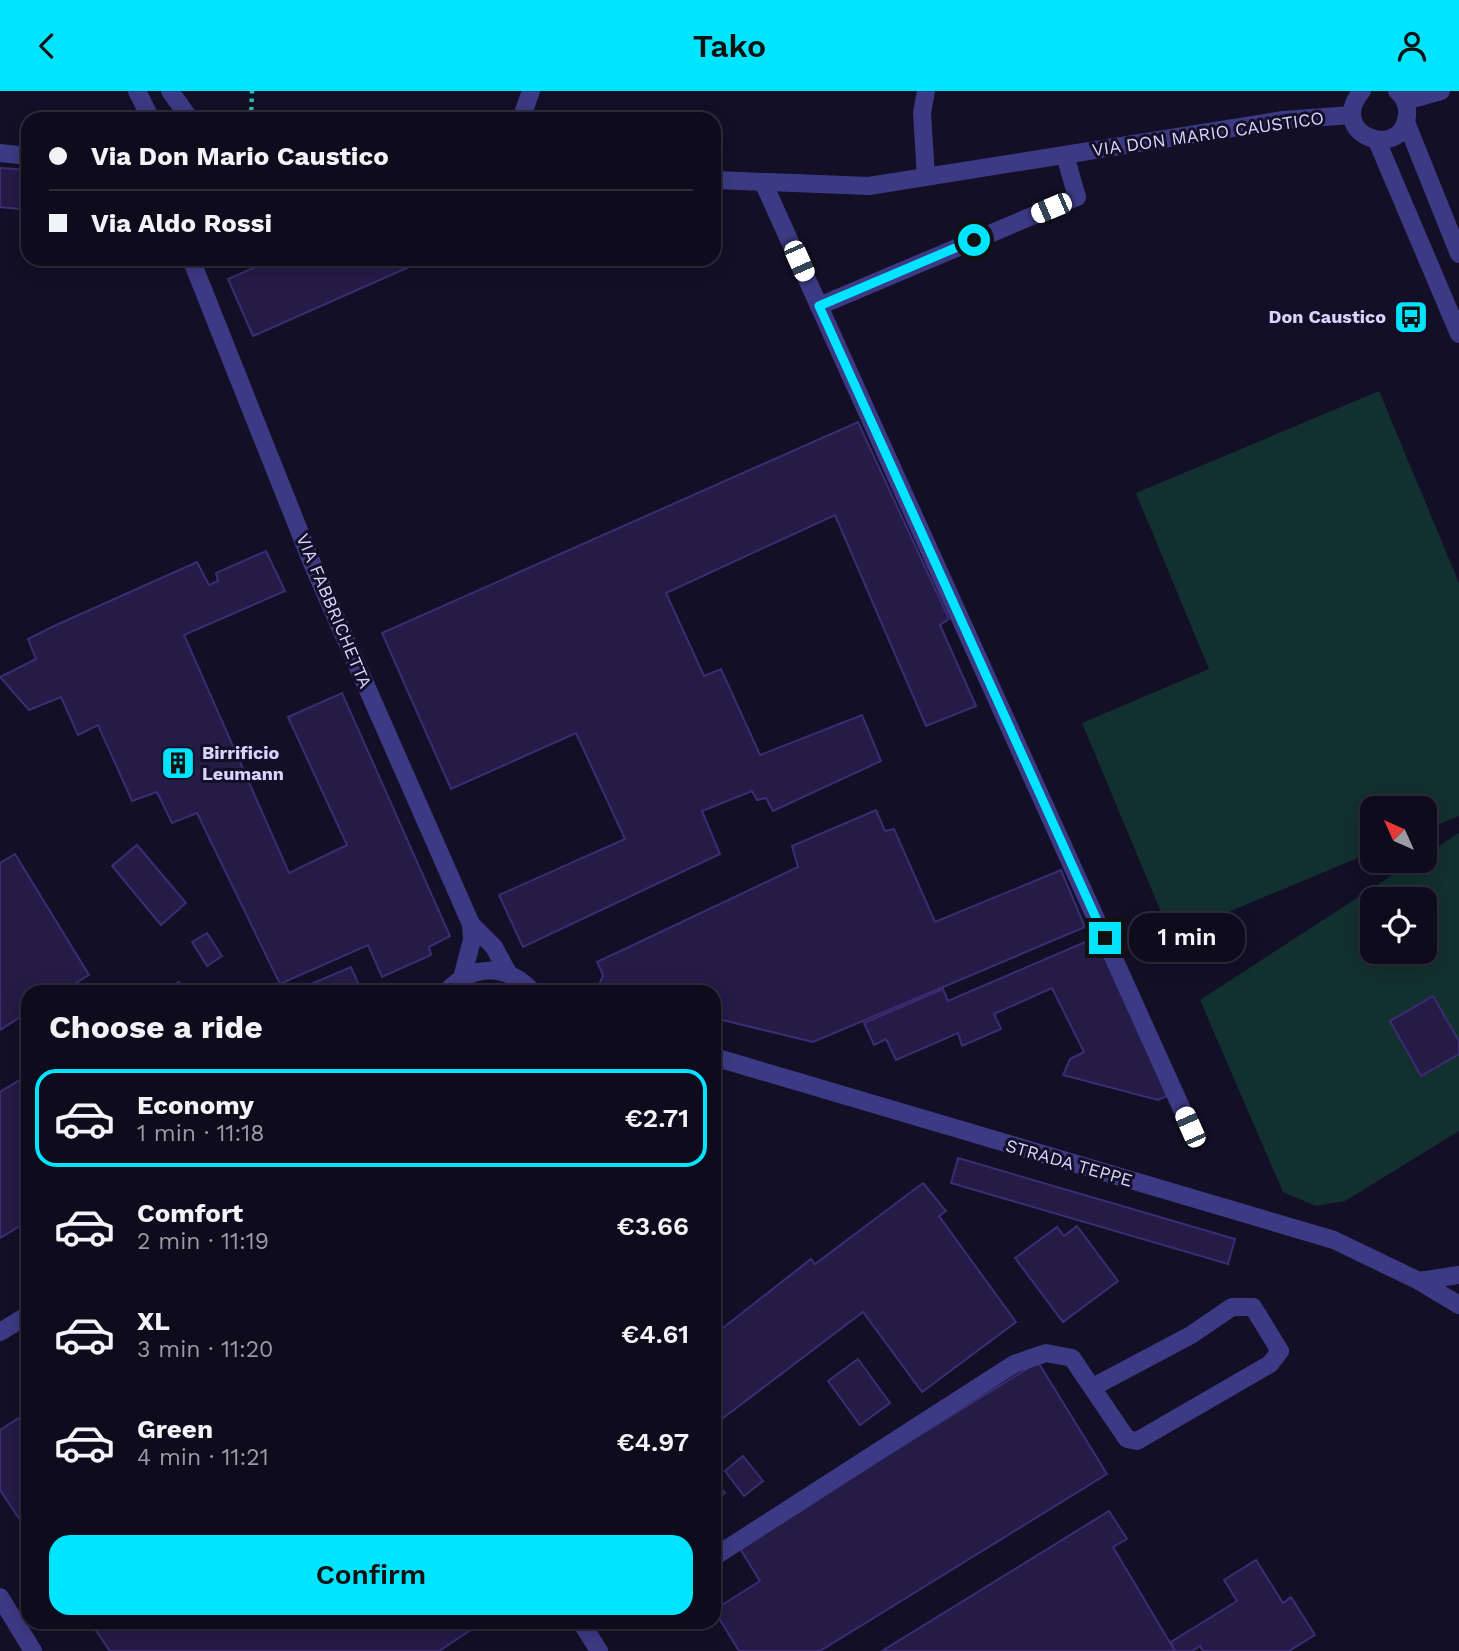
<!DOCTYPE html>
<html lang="en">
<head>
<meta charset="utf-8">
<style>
  body { margin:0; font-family:"Work Sans",sans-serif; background:#1c1929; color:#f1f3f6; height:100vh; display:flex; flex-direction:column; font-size:26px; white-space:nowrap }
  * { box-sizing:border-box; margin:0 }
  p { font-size:23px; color:#9b9ba3 }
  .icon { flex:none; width:38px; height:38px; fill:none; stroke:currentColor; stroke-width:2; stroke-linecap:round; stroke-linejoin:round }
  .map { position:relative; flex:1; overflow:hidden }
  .side { position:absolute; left:21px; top:894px; width:700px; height:644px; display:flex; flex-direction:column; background:#0e0b1c; border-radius:21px; box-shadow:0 4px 18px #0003,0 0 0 2px #2e2b3b }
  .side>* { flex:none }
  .guide { position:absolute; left:21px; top:21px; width:700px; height:154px; border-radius:21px; box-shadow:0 4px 18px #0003,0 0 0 2px #2e2b3b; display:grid; align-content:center; height:154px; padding:0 28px; background:#0e0b1c }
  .needle { width:46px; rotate:315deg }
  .buttons { position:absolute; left:1360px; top:705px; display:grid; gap:14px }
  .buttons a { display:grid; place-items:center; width:77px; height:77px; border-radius:14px; background:#0e0b1c; box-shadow:0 4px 18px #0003,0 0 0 2px #2e2b3b; font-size:35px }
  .end { position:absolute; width:32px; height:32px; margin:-16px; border:9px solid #00e5ff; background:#111; box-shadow:0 0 0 4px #111 }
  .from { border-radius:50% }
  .bubble { position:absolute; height:49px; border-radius:21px; background:#0e0b1c; box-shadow:0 4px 18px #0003,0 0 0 2px #2e2b3b; font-size:23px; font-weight:600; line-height:49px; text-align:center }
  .car { position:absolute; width:21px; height:42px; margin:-21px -10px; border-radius:9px; box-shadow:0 0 5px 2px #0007; background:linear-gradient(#fff 24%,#345 0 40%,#fff 0 76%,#345 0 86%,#fff 0) }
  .guide b { display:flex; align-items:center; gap:24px; height:66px; font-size:26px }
  .guide b+b { border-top:2px solid #2e2b3b }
  .guide i { width:18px; height:18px; background:#f1f3f6 }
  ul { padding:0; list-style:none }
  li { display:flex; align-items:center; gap:21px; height:98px; margin:0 14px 10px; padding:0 14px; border:4px solid transparent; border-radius:21px }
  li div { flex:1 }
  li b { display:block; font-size:26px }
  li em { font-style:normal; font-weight:600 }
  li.selected { border-color:#00e5ff }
  li>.icon { width:63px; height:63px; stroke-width:1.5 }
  h2 { padding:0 28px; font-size:32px; line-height:84px }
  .action { display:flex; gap:14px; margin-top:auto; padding:14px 28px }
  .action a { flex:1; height:80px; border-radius:21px; background:#00e5ff; color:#111; font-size:28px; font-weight:600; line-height:80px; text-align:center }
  header { display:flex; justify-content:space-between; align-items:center; height:91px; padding:0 28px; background:#00e5ff; color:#111; font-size:32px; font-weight:600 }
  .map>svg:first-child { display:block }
  .green { fill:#12302f; fill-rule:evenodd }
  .building { fill:#241b47; stroke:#3b2d73; stroke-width:2 }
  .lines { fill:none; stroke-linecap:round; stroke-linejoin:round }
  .path { stroke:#2fb8b0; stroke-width:4.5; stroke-dasharray:3.5 5; stroke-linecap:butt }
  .minor { stroke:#3d3a85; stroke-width:18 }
  .route { stroke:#00e5ff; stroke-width:9 }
  .labels { text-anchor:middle; stroke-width:6; stroke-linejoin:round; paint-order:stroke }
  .street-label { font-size:18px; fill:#d9d4ff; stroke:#130f26 }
  .poi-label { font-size:18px; font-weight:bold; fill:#d9d4ff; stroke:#130f26; text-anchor:end }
</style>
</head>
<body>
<header><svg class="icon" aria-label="back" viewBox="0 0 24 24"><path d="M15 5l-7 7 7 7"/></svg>Tako<svg class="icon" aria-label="person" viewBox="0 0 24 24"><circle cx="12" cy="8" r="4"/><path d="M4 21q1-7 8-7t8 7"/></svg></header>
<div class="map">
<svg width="1459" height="1560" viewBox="0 0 1459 1560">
  <rect width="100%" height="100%" fill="#130f26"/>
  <g class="green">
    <polygon points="1379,300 1459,492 1459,725 1425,739 1424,718 1372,718 1372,761 1171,845 1082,632 1209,578 1136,402"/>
    <path d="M1459,742v298l-114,70 -29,5 -33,-14 -83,-192 214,-139h10l1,-6zM1372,808h52v53h-52z"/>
  </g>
  <g class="building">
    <polygon points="0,77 28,79 28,119 0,116"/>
    <polygon points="274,168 501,168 501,171 427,168 253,245 228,188"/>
    <polygon points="858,331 949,528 940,534 976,615 926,635 835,424 666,502 704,585 721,578 760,664 862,624 881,670 773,720 766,707 757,709 752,700 702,720 720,763 523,856 499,804 625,748 576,642 451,698 382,542"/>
    <polygon points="266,460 285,500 184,544 289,782 347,754 288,626 342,602 450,845 429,856 431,864 382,886 368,854 280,893 197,722 172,732 157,701 132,710 98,634 78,644 61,606 29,619 0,586 36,568 28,548 54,535 197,471 209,494 218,490 216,482"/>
    <polygon points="876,719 885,740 894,738 935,831 1061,779 1085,836 813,951 714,927 714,901 597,899 603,884 597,871 798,776 792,755"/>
    <polygon points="137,754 186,812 161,834 112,775"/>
    <polygon points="15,763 89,884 61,901 28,901 28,921 0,939 0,772"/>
    <polygon points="207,842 222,865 207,875 192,851"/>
    <polygon points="1099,845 1167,1005 1158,1009 1063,984 1070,968 1084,961 1052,897 994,923 1001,938 962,955 958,942 896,969 886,948 874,954 864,932 943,898 948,910"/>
    <polygon points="351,876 362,901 292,901"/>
    <polygon points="179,891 185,901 162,901"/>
    <polygon points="1433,905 1459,950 1459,963 1421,985 1390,930"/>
    <polygon points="28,984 28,1130 0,1147 0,1001"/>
    <polygon points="958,1067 1235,1148 1228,1173 951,1092"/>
    <polygon points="923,1092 946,1120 939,1125 1016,1231 922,1301 863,1221 714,1334 714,1244 811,1168 815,1173"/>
    <polygon points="1077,1135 1118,1190 1063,1231 1015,1167 1057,1136 1064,1145"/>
    <polygon points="858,1268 890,1312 860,1334 828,1290"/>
    <polygon points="1038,1271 1107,1383 820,1560 739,1560 714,1519 760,1490 739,1456"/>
    <polygon points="28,1321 28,1441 0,1399 0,1339"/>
    <polygon points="743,1365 763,1390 744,1405 725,1380"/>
    <polygon points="714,1388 725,1402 714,1410"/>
    <polygon points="1109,1420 1127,1448 1113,1456 1175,1560 882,1560"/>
    <polygon points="1256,1469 1283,1512 1291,1506 1315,1544 1289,1560 1203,1560 1200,1555 1192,1560 1175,1560 1171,1551 1237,1510 1224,1489"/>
    <polygon points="90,1531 483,1531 439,1560 110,1560"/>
  </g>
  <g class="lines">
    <polyline class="path" points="251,28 252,0"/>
    <g class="minor">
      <polyline points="137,0 151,28"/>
      <polyline points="170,0 190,28"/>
      <path d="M1362,0c-37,43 40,72 45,24 1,-10 -3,-18 -10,-24"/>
      <polyline points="1405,10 1441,0"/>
      <polyline points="521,28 531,0"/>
      <polyline points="1406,31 1459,163"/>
      <polyline points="1377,50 1459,243"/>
      <polyline points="0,62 28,65"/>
      <polyline points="926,86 922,22 926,0"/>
      <polyline points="714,89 869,95 1283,29 1352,24"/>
      <polyline points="763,91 1190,1036"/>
      <polyline points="191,168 312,472 471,833 472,849 462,887"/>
      <polyline points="819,215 1077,106 1065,64"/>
      <polyline points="471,833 494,856 508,882"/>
      <path d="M446,901c26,-28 60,-29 87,0"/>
      <polyline points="714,966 1334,1149 1419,1190 1459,1214"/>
      <polyline points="1419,1190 1459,1184"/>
      <polyline points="0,1241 28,1224"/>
      <polyline points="714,1466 1014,1273 1046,1262 1072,1267 1127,1348 1137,1350 1270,1273 1280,1260 1253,1216 1232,1216 1191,1244 1093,1296"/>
      <polyline points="0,1506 33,1560"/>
      <polyline points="581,1531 599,1560"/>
    </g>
  </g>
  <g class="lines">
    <polyline class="route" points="974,149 819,215 1105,847"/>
  </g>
  <defs>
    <g id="bus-square" transform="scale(1.75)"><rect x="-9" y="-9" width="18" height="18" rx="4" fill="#00e5ff" stroke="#130f26"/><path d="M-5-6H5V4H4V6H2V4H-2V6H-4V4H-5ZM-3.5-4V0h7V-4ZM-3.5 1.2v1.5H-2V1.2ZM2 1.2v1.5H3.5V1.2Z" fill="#111"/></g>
    <g id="building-square" transform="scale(1.75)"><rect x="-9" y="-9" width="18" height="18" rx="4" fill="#00e5ff" stroke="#130f26"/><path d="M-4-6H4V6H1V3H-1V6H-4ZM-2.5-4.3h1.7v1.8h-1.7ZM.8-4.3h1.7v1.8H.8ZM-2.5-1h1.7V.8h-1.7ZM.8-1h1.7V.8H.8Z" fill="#111"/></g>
  </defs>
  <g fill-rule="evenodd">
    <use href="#bus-square" x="1411" y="226"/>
    <use href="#building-square" x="178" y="672"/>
  </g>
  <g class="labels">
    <g class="street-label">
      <text transform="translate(1208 43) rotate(-8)" y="6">VIA DON MARIO CAUSTICO</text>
      <text transform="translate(334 520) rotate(67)" y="6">VIA FABBRICHETTA</text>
      <text transform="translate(1069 1072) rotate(16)" y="6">STRADA TEPPE</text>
    </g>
    <g class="poi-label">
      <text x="1386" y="232">Don Caustico</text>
      <text x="202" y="668" text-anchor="start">Birrificio<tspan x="202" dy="21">Leumann</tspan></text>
    </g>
  </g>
</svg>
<div class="buttons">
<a><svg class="needle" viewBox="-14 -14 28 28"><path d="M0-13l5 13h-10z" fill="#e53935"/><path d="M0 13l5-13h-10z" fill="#9b9ba3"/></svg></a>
<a><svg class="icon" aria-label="locate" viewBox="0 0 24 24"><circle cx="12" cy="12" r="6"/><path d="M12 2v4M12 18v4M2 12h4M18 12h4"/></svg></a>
</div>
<i class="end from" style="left:974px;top:149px"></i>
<i class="end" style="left:1105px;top:847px"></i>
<div class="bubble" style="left:1129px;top:822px;width:116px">1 min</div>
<i class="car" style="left:1051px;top:117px;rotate:247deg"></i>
<i class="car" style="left:799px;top:170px;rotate:156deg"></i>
<i class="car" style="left:1190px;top:1036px;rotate:336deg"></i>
<div class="guide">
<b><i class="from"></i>Via Don Mario Caustico</b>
<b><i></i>Via Aldo Rossi</b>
</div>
<section class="side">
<h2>Choose a ride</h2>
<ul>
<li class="selected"><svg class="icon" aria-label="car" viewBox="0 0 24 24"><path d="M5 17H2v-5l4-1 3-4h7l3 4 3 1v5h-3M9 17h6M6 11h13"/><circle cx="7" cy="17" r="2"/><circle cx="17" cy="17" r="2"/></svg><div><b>Economy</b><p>1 min · 11:18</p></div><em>€2.71</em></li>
<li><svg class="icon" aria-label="car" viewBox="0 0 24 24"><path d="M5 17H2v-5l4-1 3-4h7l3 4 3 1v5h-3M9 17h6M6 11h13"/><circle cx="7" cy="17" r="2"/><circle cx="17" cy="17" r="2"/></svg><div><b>Comfort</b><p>2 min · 11:19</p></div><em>€3.66</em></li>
<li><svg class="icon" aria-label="car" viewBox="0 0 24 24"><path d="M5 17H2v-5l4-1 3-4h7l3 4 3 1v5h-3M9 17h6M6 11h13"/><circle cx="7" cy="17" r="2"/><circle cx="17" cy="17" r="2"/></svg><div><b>XL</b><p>3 min · 11:20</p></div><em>€4.61</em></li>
<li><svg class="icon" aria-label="car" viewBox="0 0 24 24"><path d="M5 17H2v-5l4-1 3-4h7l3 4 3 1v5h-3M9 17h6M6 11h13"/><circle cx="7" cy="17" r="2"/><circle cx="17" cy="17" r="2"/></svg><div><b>Green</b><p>4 min · 11:21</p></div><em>€4.97</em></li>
</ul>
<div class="action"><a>Confirm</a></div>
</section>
</div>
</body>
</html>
